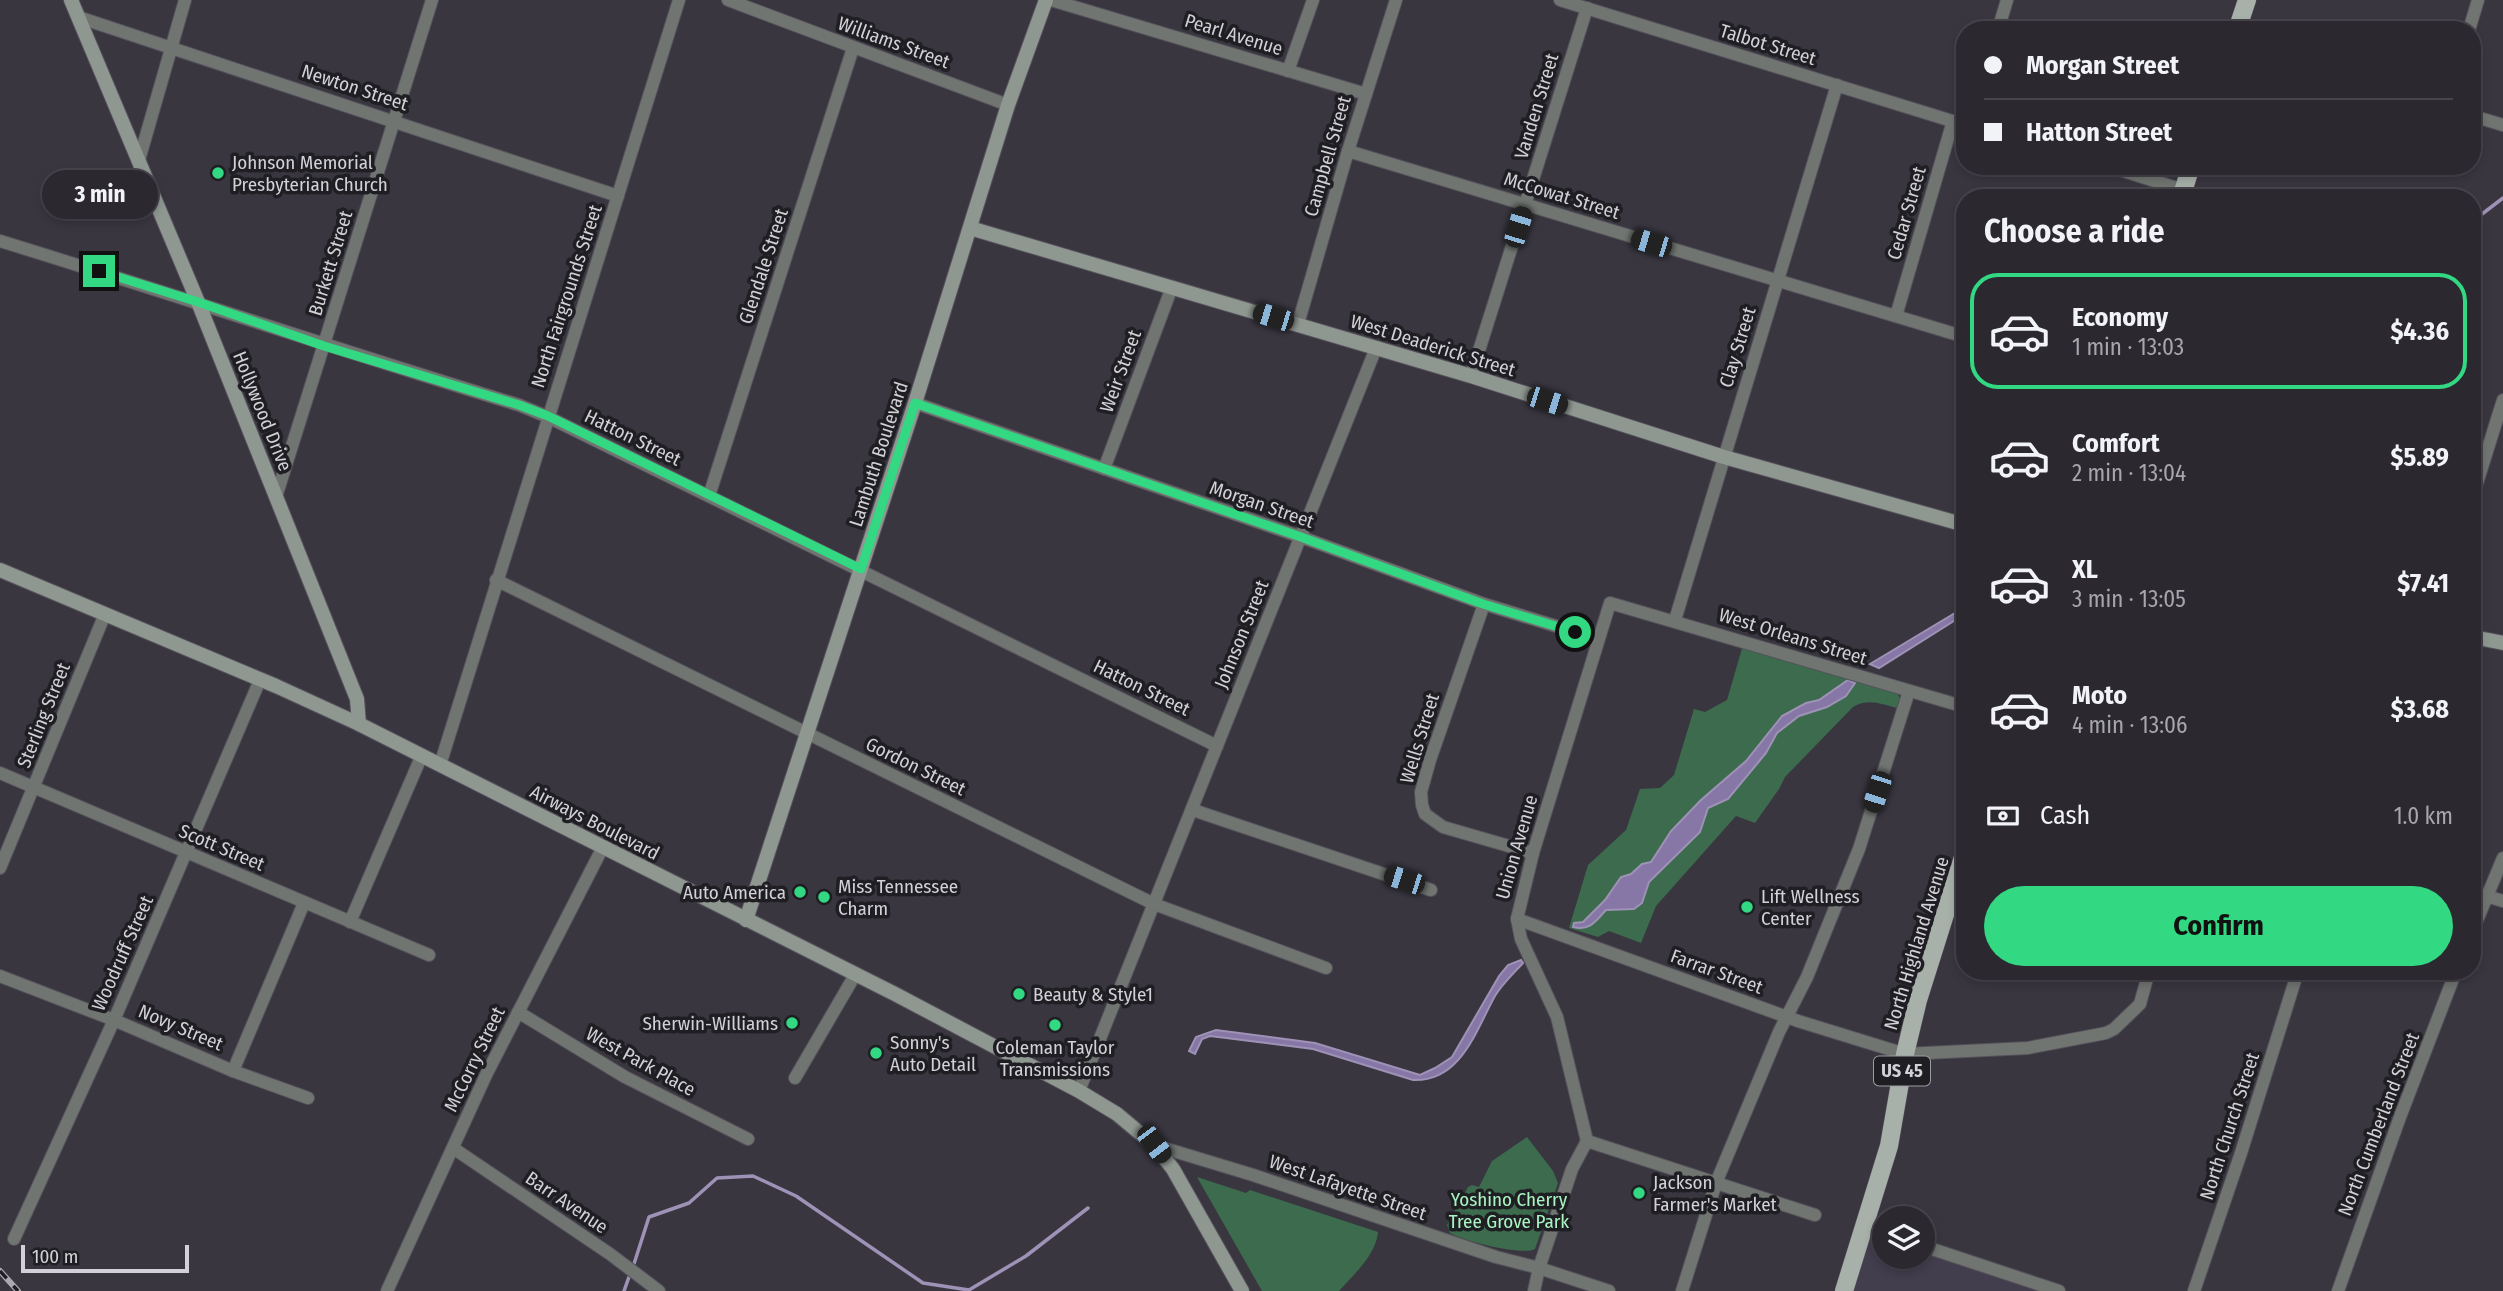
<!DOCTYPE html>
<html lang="en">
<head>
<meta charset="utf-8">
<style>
  body { margin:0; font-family:"Fira Sans Condensed",sans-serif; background:#333038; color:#f1f3f6; height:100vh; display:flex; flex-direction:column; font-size:26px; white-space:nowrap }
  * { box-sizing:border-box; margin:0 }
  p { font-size:23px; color:#a6a6ab }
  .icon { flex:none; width:38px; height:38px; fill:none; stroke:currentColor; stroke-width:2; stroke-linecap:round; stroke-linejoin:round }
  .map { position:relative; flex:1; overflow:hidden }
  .drawer { position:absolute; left:1956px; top:189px; width:525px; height:791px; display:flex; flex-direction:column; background:#2b2830; border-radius:28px; box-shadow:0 4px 10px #0003,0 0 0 2px #47444c }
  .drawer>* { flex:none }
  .top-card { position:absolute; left:1956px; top:21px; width:525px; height:154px; border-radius:28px; box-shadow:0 4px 10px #0003,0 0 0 2px #47444c; display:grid; align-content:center; height:154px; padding:0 28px; background:#2b2830 }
  .fabs { position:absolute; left:1872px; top:1206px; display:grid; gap:14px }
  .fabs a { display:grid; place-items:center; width:63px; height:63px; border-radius:50%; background:#2b2830; box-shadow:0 4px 10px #0003,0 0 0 2px #47444c; font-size:35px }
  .scale { position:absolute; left:21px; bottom:18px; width:168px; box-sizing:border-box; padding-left:7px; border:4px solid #d3d1d8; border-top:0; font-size:19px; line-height:24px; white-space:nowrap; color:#d3d1d8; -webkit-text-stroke:5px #1f1e23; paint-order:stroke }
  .end { position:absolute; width:32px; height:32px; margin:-16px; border:9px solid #32d882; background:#111; box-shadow:0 0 0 4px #111 }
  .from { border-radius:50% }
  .bubble { position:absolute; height:49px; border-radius:24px; background:#2b2830; box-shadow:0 4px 10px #0003,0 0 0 2px #47444c; font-size:23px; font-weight:700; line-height:49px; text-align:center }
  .car { position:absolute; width:21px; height:42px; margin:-21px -10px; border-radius:9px; box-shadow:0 0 5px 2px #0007; background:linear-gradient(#222 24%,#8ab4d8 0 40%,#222 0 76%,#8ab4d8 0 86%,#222 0) }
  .top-card b { display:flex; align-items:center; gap:24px; height:66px; font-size:26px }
  .top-card b+b { border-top:2px solid #47444c }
  .top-card i { width:18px; height:18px; background:#f1f3f6 }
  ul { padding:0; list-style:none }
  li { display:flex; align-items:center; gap:21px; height:116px; margin:0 14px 10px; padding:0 14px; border:4px solid transparent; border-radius:28px }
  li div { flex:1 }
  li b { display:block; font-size:26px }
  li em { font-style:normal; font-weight:700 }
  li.current { border-color:#32d882 }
  li>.icon { width:63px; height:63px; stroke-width:1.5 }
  h2 { padding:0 28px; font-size:32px; line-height:84px }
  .pay { display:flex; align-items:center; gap:18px; height:77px; padding:0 28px; font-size:26px }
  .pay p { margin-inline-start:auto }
  .cta { display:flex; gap:14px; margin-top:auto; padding:14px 28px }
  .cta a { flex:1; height:80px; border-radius:42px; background:#32d882; color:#111; font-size:28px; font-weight:700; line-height:80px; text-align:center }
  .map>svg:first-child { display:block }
  .built { fill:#433e4e }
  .green { fill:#3c6b4d }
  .water { fill:#8777a7; stroke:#9e92b6; stroke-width:2 }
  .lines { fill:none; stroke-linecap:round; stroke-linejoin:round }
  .stream { stroke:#9e92b6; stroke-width:3.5 }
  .street-casing { stroke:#55525b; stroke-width:14 }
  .secondary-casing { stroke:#55525b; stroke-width:16 }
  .primary-casing { stroke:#55525b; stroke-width:19 }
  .street { stroke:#707571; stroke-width:12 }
  .secondary { stroke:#8f9791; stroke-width:14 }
  .primary { stroke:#a7b1aa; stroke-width:18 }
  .rail-casing { stroke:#aba8b0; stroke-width:6 }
  .rail { stroke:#1f1e23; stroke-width:3.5; stroke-dasharray:10; stroke-linecap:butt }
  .route { stroke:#32d882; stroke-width:9 }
  .poi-dot { fill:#32d882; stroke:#1f1e23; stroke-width:2.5 }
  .labels { text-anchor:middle; stroke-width:7; stroke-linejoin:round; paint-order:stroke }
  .shield { fill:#1f1e23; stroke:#9d9ba2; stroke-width:2 }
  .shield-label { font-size:18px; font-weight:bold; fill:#d3d1d8 }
  .street-label { font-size:19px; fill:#d3d1d8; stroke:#1f1e23 }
  .poi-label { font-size:19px; fill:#d3d1d8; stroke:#1f1e23; text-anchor:start }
  .park-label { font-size:19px; fill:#a8f5c2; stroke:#1f1e23 }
</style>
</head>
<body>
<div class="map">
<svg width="2503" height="1291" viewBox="0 0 2503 1291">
  <rect width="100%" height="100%" fill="#393640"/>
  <polygon class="built" points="1871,1233 1885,1238 1885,1256 1923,1256 1923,1250 2047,1291 1853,1291"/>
  <g class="green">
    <path d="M1743,645l152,45 5,8 -3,10c-16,-4 -29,-10 -44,-1l-68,70 -6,12 -24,34 -19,-7 -80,90 -15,37 -32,-12 -11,6 -29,-9 19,-63 38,-35 14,-41 20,-1 14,-13 20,-66 11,3 22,-12z"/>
    <path d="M1527,1137l26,34 5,12 -23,66c-12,7 -72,-8 -85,-16l-3,-8 21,-38 4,-2 7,2 13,-26z"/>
    <path d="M1197,1177l49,16 4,-3 128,42c-2,23 -24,42 -39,59h-77z"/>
  </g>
  <g class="water">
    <polygon points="1965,607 1965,614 1879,668 1870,664"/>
    <path d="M1848,680l7,3 -9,13 -19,11 -28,9 -22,17 -11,20 -38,46 -20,9 -8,24 -51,50 -7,21 -8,6 -28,1c-11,12 -16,21 -33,17l1,-4 9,-1 22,-22 16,-23 10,-3 11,-10 9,-2 20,-31 30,-31 45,-39 36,-45 24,-13 13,-3z"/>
    <path d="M1521,960l2,3c-9,10 -21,21 -28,33 -19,34 -34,86 -82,84l-100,-31 -103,-13 -8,3 -7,15 -6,-3 7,-14 20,-7 99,13 105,32 15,-7 17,-11 47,-81 9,-11z"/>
  </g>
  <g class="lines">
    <g class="stream">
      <polyline points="2473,221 2503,198"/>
      <polyline points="633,1267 649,1217 689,1203 717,1178 753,1176 796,1196 923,1283 969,1290 1026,1256 1088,1208"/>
      <polyline points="624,1291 630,1274"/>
    </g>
    <g class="street-casing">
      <g id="street">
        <polyline points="728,0 1008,105"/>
        <polyline points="1051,0 1366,94"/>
        <polyline points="1560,0 1965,125"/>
        <polyline points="78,17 618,196"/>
        <polyline points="1998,30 2007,0"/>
        <polyline points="2469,30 2478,0"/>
        <polyline points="1288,71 1313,0"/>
        <polyline points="2473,116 2503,125"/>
        <polyline points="1348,151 1965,337"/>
        <polyline points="139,160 185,0"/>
        <polyline points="2108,166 2183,190"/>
        <path d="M0,241c173,53 345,111 519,164l29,12 669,329"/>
        <polyline points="1896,316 1953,121"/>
        <polyline points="1298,324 1348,151 1396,0"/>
        <polyline points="1471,376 1587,8"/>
        <polyline points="915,403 1301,537 1484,604 1598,639"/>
        <polyline points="1104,469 1172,287"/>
        <polyline points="709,496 853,48"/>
        <polyline points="2473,496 2503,400"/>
        <polyline points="276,497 432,0"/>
        <polyline points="496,580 1154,904 1326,968"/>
        <polyline points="1484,604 1430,760 1421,792 1422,805 1425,814 1443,827 1533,853"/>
        <polyline points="1675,620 1837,85"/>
        <polyline points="440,765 679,0"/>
        <polyline points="0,773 429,955"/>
        <polyline points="1193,810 1431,890"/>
        <polyline points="0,868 105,614"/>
        <polyline points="2473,892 2503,901"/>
        <polyline points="1517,919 1798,1021 1905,1054 2028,1048 2106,1033 2114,1029 2140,1004 2149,971"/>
        <polyline points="350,922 422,755"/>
        <polyline points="2473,930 2503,858"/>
        <polyline points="0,976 114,1020 233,1071 308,1098"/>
        <polyline points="518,1012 625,1077 748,1139"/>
        <polyline points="233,1071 304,903"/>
        <polyline points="795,1078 855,975"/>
        <polyline points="1079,1091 1376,348"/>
        <polyline points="1587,1141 1557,1017 1521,939 1517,919 1533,853 1610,603 1965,707"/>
        <polyline points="1587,1141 1815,1215"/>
        <polyline points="1154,1145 1253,1175 1496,1257 1539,1268 1609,1291"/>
        <polyline points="453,1148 610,1254 659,1291"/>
        <polyline points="1865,1226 1885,1233"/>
        <polyline points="14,1239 114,1020 260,680"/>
        <polyline points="1923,1246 2059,1291"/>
        <polyline points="387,1291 486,1075 603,847"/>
        <polyline points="1534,1291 1539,1268 1572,1169 1587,1141"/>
        <polyline points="1682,1291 1716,1183 1779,1032 1807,977 1859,849 1909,691"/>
        <polyline points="2194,1291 2241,1153 2298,971"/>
        <polyline points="2338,1291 2400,1117 2456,971"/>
      </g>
    </g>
    <g class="secondary-casing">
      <g id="secondary">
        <polyline points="71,0 198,302 357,699 359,724"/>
        <polyline points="970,228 1471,376 1724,457 1965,525"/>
        <polyline points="0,570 276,686 359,724 895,994 1079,1091 1117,1114 1154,1145 1173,1169 1242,1291"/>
        <polyline points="2473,637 2503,643"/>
        <polyline points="746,920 915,403 1008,105 1046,0"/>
      </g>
    </g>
    <g class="primary-casing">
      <g id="primary">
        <polyline points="2237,30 2247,0"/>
        <polyline points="2181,198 2191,166"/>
        <polyline points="1844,1291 1889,1146 1905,1054 1918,1000 1965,851"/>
      </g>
    </g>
    <use href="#street" class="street"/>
    <use href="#secondary" class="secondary"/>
    <use href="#primary" class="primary"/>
    <g class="rail-casing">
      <polyline id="rail" points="0,1271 18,1291"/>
    </g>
    <use href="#rail" class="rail"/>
  </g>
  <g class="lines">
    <polyline class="route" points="99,271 198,302 324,346 519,405 548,416 861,569 915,403 1301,537 1483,604 1575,632"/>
  </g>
  <g class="poi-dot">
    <circle cx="218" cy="173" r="7"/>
    <circle cx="800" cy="892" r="7"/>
    <circle cx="824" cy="897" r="7"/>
    <circle cx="1747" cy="907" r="7"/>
    <circle cx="1019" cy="994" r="7"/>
    <circle cx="792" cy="1023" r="7"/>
    <circle cx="1055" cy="1025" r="7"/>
    <circle cx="876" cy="1053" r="7"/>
    <circle cx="1639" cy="1193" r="7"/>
  </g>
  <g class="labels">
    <rect class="shield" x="1874" y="1056.5" width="56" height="29" rx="5"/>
    <g class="shield-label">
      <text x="1902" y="1077">US 45</text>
    </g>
    <g class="street-label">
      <text transform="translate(1234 34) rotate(17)" y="7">Pearl Avenue</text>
      <text transform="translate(894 42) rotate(20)" y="7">Williams Street</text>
      <text transform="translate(1768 44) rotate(17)" y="7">Talbot Street</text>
      <text transform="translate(355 87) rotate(18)" y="7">Newton Street</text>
      <text transform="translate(1536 106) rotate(-73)" y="7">Vanden Street</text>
      <text transform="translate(1327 156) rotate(-74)" y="7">Campbell Street</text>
      <text transform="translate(1562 195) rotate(17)" y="7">McCowat Street</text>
      <text transform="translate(1906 213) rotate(-74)" y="7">Cedar Street</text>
      <text transform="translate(330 263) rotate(-73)" y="7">Burkett Street</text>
      <text transform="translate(763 266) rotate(-72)" y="7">Glendale Street</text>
      <text transform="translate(566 296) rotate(-72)" y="7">North Fairgrounds Street</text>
      <text transform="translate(1433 345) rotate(17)" y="7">West Deaderick Street</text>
      <text transform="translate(1737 347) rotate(-73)" y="7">Clay Street</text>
      <text transform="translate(1120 371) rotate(-70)" y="7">Weir Street</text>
      <text transform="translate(263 411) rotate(68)" y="7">Hollywood Drive</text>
      <text transform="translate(633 437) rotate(26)" y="7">Hatton Street</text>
      <text transform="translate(878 454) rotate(-72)" y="7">Lambuth Boulevard</text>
      <text transform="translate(1262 504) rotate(19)" y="7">Morgan Street</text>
      <text transform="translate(1241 634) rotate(-68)" y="7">Johnson Street</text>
      <text transform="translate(1793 636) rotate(17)" y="7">West Orleans Street</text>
      <text transform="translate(1142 687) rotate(26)" y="7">Hatton Street</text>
      <text transform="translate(43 715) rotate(-68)" y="7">Sterling Street</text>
      <text transform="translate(1419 738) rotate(-73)" y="7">Wells Street</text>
      <text transform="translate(916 766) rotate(26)" y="7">Gordon Street</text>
      <text transform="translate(595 822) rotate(27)" y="7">Airways Boulevard</text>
      <text transform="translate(222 847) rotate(23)" y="7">Scott Street</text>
      <text transform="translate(1516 847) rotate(-74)" y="7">Union Avenue</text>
      <text transform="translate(1916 943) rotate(-73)" y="7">North Highland Avenue</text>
      <text transform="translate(122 953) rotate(-66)" y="7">Woodruff Street</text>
      <text transform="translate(1717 971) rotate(20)" y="7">Farrar Street</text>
      <text transform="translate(181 1027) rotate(23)" y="7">Novy Street</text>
      <text transform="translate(474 1059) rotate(-64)" y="7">McCorry Street</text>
      <text transform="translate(641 1061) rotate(29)" y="7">West Park Place</text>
      <text transform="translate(2378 1124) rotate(-69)" y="7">North Cumberland Street</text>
      <text transform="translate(2229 1126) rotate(-72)" y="7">North Church Street</text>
      <text transform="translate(1348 1187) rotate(19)" y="7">West Lafayette Street</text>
      <text transform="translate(567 1202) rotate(34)" y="7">Barr Avenue</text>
    </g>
    <g class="poi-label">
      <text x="232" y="169">Johnson Memorial<tspan x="232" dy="22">Presbyterian Church</tspan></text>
      <text x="838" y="893">Miss Tennessee<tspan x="838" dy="22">Charm</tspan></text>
      <text x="786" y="899" text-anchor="end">Auto America</text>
      <text x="1761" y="903">Lift Wellness<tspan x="1761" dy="22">Center</tspan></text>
      <text x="1033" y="1001">Beauty &amp; Style1</text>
      <text x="778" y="1030" text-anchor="end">Sherwin-Williams</text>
      <text x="890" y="1049">Sonny's<tspan x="890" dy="22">Auto Detail</tspan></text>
      <text x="1055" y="1054" text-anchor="middle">Coleman Taylor<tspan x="1055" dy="22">Transmissions</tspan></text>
      <text x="1653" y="1189">Jackson<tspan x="1653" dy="22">Farmer's Market</tspan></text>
    </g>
    <g class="park-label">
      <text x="1509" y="1206">Yoshino Cherry<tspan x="1509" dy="22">Tree Grove Park</tspan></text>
    </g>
  </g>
</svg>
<div class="fabs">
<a><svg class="icon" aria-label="layers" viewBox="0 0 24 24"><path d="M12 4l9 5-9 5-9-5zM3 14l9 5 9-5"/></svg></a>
</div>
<div class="scale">100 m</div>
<i class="end from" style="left:1575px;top:632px"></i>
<i class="end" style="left:99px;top:271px"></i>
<div class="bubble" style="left:42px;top:170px;width:116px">3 min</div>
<i class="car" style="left:1518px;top:227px;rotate:17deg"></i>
<i class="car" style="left:1651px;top:243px;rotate:287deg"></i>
<i class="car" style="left:1273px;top:317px;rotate:287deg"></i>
<i class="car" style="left:1547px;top:401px;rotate:108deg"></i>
<i class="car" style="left:1877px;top:792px;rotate:198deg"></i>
<i class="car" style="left:1404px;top:880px;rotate:288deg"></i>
<i class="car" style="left:1154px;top:1144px;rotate:143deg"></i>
<div class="top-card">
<b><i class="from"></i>Morgan Street</b>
<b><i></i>Hatton Street</b>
</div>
<section class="drawer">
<h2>Choose a ride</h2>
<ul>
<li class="current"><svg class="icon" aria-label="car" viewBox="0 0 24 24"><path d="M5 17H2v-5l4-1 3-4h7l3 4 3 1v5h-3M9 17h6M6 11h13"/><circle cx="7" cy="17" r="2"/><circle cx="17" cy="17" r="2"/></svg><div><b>Economy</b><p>1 min · 13:03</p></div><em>$4.36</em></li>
<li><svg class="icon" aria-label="car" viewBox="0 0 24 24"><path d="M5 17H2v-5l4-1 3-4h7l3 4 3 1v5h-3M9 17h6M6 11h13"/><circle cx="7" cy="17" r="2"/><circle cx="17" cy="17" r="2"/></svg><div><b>Comfort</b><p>2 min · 13:04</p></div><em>$5.89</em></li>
<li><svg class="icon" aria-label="car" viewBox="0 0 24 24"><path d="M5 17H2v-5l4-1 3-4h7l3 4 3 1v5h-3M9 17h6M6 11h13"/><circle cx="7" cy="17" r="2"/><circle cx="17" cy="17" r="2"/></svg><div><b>XL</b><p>3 min · 13:05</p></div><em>$7.41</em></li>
<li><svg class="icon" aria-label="car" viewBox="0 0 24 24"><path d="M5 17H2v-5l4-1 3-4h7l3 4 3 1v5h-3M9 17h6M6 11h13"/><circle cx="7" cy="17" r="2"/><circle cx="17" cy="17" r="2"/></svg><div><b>Moto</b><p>4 min · 13:06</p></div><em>$3.68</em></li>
</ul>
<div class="pay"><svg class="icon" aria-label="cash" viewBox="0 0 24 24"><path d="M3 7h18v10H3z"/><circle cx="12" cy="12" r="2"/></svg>Cash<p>1.0 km</p></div>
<div class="cta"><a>Confirm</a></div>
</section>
</div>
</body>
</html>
